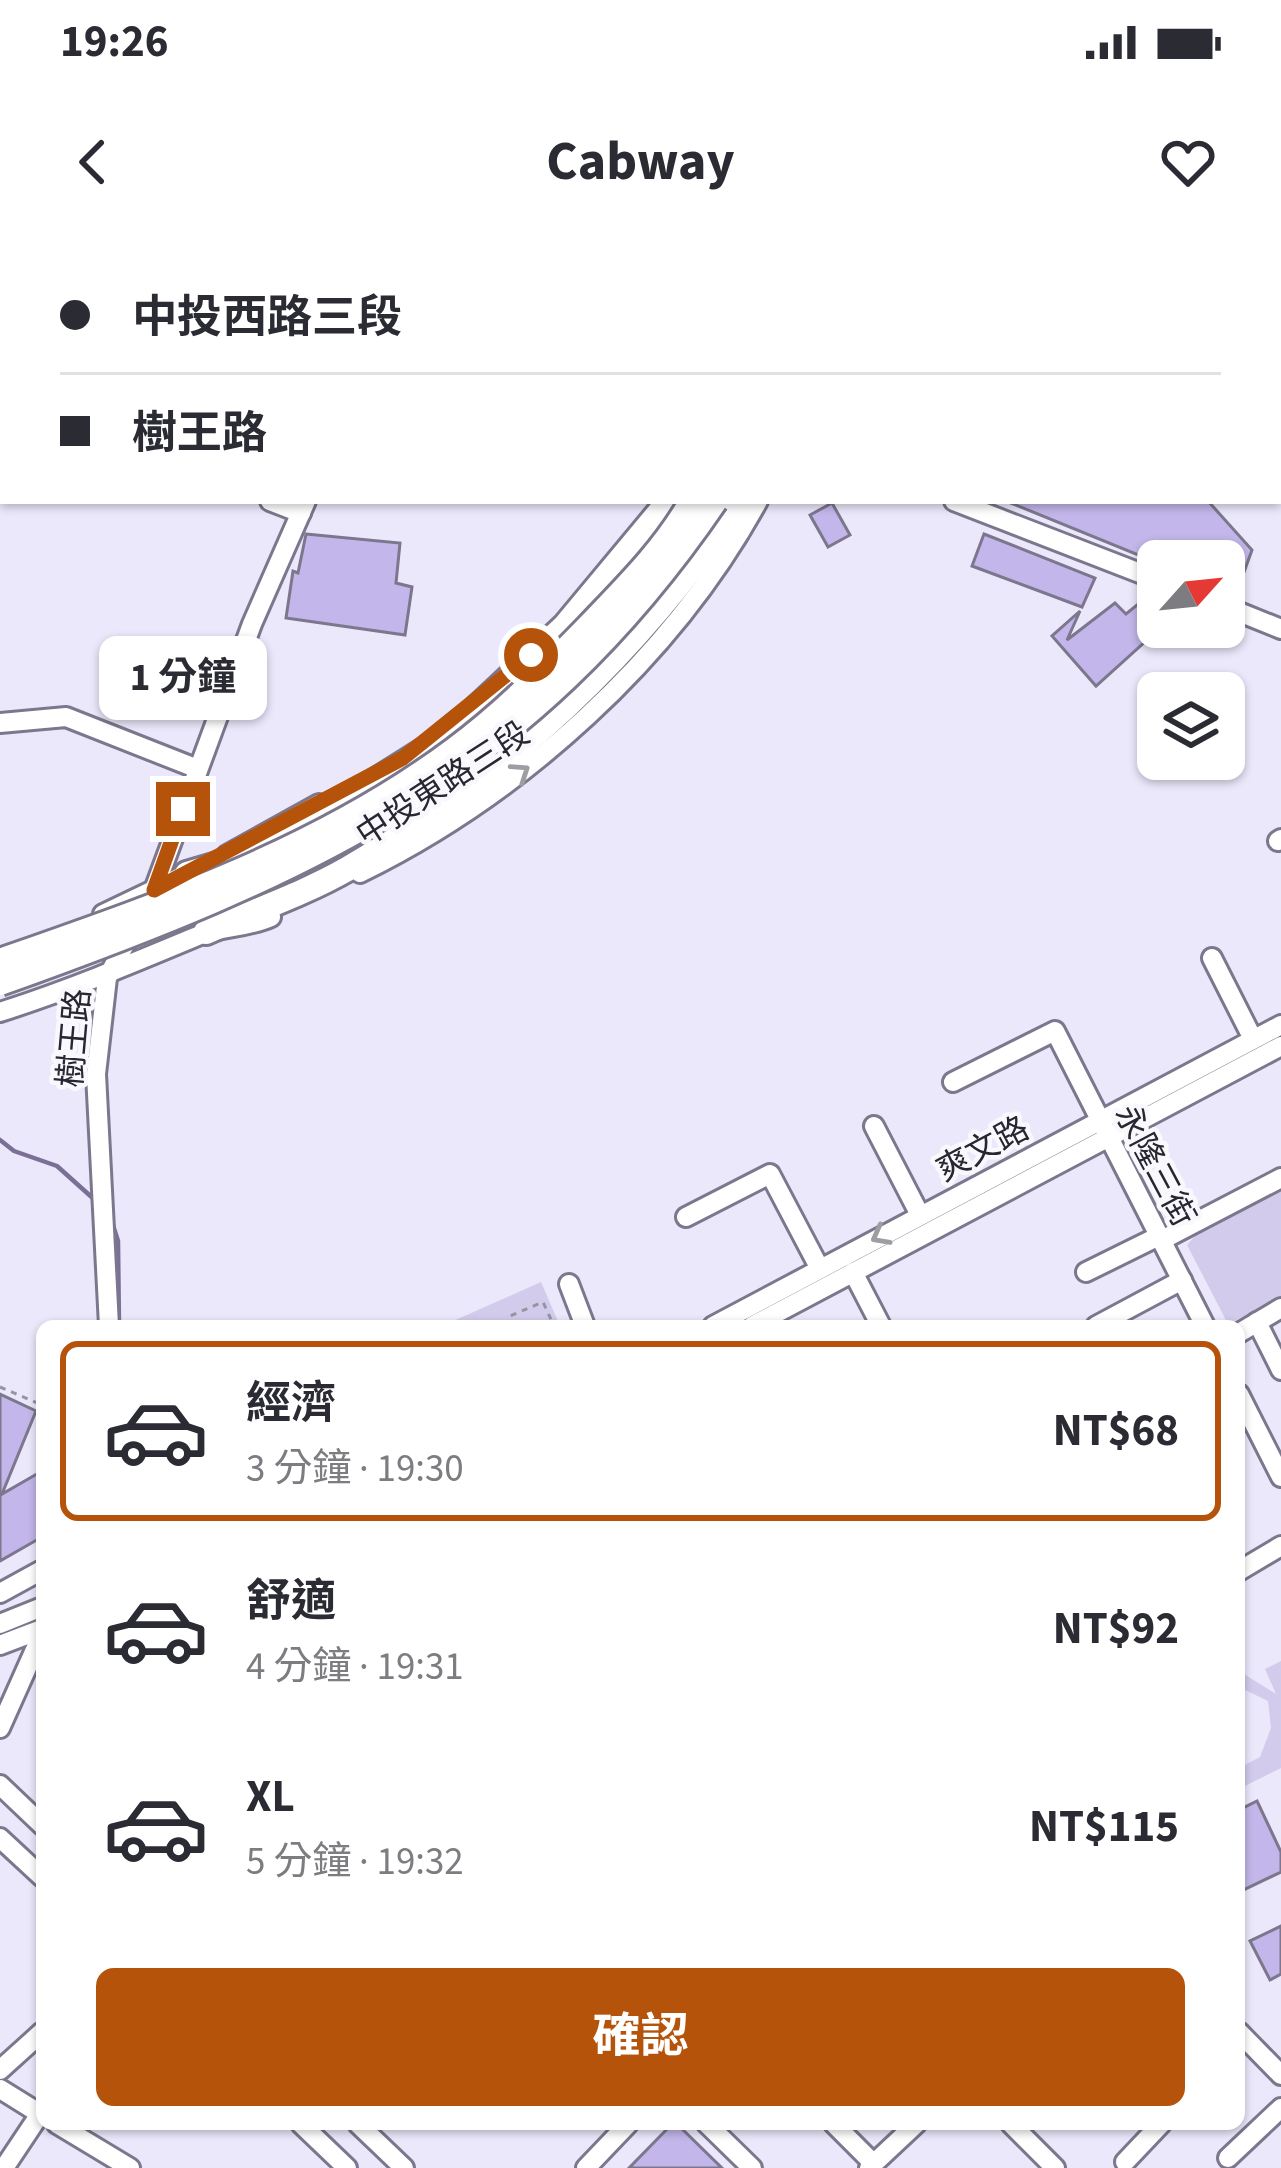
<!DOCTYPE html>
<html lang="zh-TW">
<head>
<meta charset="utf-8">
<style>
  body { margin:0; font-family:"Source Sans 3","Noto Sans TC",sans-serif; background:#f7f7f7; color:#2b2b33; height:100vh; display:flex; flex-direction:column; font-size:45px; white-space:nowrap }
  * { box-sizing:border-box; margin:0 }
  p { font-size:39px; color:#7c7c81 }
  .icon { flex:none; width:66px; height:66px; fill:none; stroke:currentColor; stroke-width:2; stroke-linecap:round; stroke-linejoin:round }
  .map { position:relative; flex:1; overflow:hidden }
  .drawer { position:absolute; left:36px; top:1080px; width:1209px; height:810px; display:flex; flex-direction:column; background:#fff; border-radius:18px; box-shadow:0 3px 9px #0004 }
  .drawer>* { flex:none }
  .top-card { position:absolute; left:0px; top:0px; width:1281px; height:264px; box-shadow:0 3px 9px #0004; display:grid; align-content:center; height:264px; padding:0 60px; background:#fff }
  .needle { width:78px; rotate:63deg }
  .fabs { position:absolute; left:1137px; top:300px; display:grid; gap:24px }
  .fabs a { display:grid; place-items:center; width:108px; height:108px; border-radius:18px; background:#fff; box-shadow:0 3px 9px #0004; font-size:60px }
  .end { position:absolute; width:54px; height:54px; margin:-27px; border:15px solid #b45309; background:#fff; box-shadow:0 0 0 6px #fff }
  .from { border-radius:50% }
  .bubble { position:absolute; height:84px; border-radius:18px; background:#fff; box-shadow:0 3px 9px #0004; font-size:39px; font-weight:700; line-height:84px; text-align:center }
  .top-card b { display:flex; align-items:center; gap:42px; height:114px; font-size:45px }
  .top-card b+b { border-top:3px solid #e1e1e2 }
  .top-card i { width:30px; height:30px; background:#2b2b33 }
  ul { padding:21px 0 0; list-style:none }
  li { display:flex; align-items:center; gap:36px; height:180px; margin:0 24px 18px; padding:0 36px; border:6px solid transparent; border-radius:18px }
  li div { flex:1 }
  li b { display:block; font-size:45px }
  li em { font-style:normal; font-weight:700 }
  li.on { border-color:#b45309 }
  li>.icon { width:108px; height:108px; stroke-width:1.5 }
  .cta { display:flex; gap:24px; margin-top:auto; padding:24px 60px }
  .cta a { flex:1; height:138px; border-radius:18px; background:#b45309; color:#fff; font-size:48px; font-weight:700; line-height:138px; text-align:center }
  .status { display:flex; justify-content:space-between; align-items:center; height:84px; padding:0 60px; background:#fff; direction:ltr }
  .status svg { height:33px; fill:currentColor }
  header { display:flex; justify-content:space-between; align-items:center; height:156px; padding:0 60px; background:#fff; font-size:54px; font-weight:700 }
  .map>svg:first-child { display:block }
  .green { fill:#d2cbeb }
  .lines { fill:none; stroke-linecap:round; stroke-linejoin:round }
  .stream { stroke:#7a7096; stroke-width:4.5 }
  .building { fill:#c3b6ea; stroke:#7c778d; stroke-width:3 }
  .minor-casing { stroke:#7c778d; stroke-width:24 }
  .major-casing { stroke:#7c778d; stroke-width:30 }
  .path { stroke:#9794a3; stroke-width:3; stroke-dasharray:6 6; stroke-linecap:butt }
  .minor { stroke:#fff; stroke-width:18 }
  .major { stroke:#fff; stroke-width:24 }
  .major-bridge-casing { stroke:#7c778d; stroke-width:30; stroke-linecap:butt }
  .major-bridge { stroke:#fff; stroke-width:24 }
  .oneway { stroke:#9e9da2 }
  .route { stroke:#b45309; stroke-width:15 }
  .labels { text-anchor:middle; stroke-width:9; stroke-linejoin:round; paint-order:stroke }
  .street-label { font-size:33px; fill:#282630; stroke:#f9f8fd }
</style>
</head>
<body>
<div class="status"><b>19:26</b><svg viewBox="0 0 49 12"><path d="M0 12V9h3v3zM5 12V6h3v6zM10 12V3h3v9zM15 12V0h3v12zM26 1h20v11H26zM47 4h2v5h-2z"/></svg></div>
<header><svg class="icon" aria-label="back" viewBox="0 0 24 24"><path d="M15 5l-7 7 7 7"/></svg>Cabway<svg class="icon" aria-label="heart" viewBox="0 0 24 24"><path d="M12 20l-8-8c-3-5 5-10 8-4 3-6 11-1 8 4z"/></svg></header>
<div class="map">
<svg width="1281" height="1928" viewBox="0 0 1281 1928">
  <rect width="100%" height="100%" fill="#ece8fc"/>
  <g class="green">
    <polygon points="1281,951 1281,1058 1228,1084 1187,1005 1194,997"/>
    <polygon points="541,1042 560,1086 442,1086"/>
    <polygon points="1281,1421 1281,1528 1239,1549 1239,1528 1260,1517 1271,1488 1268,1461 1239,1447 1239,1431 1276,1454 1265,1429"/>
  </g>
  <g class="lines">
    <g class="stream">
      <polyline points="0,900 14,911 57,926 96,961"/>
      <polyline points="111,979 118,1001 119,1086"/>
    </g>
  </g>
  <g class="building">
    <polygon points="1006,261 1208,261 1252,310 1236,354 1224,349 1224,321 1153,321"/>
    <polygon points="832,263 850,295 828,307 810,275"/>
    <polygon points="306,294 400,303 396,343 412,347 405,395 286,378 293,331 298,333"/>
    <polygon points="984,294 1095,338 1082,367 972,326"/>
    <polygon points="1153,352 1158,353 1158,390 1096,446 1052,396 1080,371 1067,400 1115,363 1126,374"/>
    <polygon points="0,1154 36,1171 2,1254 42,1231 42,1297 0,1321"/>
    <polygon points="1257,1561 1281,1612 1281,1632 1239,1652 1239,1570"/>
    <polygon points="1281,1686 1281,1734 1270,1740 1250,1701"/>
    <polygon points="672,1884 677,1884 722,1928 629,1928"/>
  </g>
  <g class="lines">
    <g class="minor-casing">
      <g id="minor">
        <polyline points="443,0 449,3"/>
        <polyline points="406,3 407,0"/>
        <polyline points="559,3 561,0"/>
        <polyline points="798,3 799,0"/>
        <polyline points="881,3 883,0"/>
        <polyline points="0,241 3,241"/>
        <polyline points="270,261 301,273"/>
        <polyline points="954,261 1158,340"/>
        <polyline points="1224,366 1281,389"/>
        <polyline points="0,483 66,477 198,529"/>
        <polyline points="1278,601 1281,599"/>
        <polyline points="227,615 319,564"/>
        <path d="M360,633c161,-79 312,-215 398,-372"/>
        <polyline points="103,674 197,629"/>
        <polyline points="1212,718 1253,799"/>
        <path d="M0,772c69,-22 133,-49 200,-77 23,-9 47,-7 71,-18"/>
        <polyline points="953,842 1055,791 1205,1086"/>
        <polyline points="874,886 920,975"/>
        <polyline points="686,977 770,934 820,1029"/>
        <polyline points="1162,1000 1281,938"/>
        <polyline points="853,1032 881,1086"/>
        <polyline points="1086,1032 1159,996"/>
        <polyline points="569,1044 585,1086"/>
        <polyline points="1257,1082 1281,1130"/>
        <polyline points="109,1086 96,834 107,738 154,650 252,384 306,261"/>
        <polyline points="713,1086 1281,785"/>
        <polyline points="752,1086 1281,806"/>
        <polyline points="1096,1086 1182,1040"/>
        <polyline points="1239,1093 1281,1068"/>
        <polyline points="1239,1154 1281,1237"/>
        <polyline points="1239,1331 1281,1306"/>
        <polyline points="0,1353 42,1330"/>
        <polyline points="0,1384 42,1367"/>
        <polyline points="0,1405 42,1389"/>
        <polyline points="0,1488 42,1394"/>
        <polyline points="0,1545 42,1585"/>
        <polyline points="0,1598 42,1637"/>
        <polyline points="1239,1792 1281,1835"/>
        <polyline points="0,1830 42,1792"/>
        <polyline points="0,1849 42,1875"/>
        <polyline points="57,1884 130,1928"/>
        <polyline points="301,1884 347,1928"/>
        <polyline points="358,1884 404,1928"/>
        <polyline points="707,1884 752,1928"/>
        <polyline points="834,1884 873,1923"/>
        <polyline points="1011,1884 1055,1928"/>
        <polyline points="1228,1918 1281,1868"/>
        <polyline points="1125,1922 1161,1884"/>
        <polyline points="4,1928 40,1874"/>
        <polyline points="586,1928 628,1884"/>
        <polyline points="869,1928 916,1884"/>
      </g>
    </g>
    <g class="major-casing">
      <g id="major">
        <polyline points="815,3 817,0"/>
        <polyline points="853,3 855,0"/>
        <polyline points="279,602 446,497 565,386 669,261"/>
        <polyline points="187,634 248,616"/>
        <path d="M206,692c47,-21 98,-38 143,-64 157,-91 290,-216 391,-367"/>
      </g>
    </g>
    <g class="path">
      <polyline points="958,0 958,3"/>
      <polyline points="967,0 970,3"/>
      <polyline points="1202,0 1207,3"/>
      <polyline points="1123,3 1126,0"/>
      <polyline points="1278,37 1281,37"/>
      <polyline points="1278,205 1281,206"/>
      <polyline points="505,1086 510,1076 543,1062 554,1086"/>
      <polyline points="0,1147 42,1165"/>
    </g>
    <use href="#minor" class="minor"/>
    <use href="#major" class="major"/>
    <g class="major-bridge-casing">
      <g id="major-bridge">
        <path d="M0,721c157,-55 319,-110 454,-211 49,-36 91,-79 134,-123 39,-41 76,-77 104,-126"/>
        <path d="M0,743c302,-108 527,-206 715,-482"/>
      </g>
    </g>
    <use href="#major-bridge" class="major-bridge"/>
  </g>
  <defs><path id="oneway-chevron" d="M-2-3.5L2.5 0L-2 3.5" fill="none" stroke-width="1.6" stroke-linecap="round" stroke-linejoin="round" transform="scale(3)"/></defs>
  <g class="oneway">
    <use href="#oneway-chevron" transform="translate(521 532) rotate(-34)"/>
    <use href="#oneway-chevron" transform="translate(880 996) rotate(152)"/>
  </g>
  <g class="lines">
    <polyline class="route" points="183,569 154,650 403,518 531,415"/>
  </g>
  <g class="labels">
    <g class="street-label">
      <text transform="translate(442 543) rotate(-33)" y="12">中投東路三段</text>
      <text transform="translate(73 798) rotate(-85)" y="12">樹王路</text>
      <text transform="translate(982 908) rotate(-28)" y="12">爽文路</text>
      <text transform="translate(1156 925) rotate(62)" y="12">永隆三街</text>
    </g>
  </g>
</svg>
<div class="fabs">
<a><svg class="needle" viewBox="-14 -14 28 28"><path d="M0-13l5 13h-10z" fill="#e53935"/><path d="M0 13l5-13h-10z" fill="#7c7c81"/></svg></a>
<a><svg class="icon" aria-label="layers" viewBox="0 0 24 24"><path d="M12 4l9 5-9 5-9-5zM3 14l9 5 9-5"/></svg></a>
</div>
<i class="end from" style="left:531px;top:415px"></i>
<i class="end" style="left:183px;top:569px"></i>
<div class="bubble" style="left:99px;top:396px;width:168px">1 分鐘</div>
<div class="top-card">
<b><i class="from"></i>中投西路三段</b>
<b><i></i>樹王路</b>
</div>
<section class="drawer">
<ul>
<li class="on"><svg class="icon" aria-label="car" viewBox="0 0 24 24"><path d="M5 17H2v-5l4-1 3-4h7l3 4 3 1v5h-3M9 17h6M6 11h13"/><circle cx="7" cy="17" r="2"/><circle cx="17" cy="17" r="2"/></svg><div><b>經濟</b><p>3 分鐘 · 19:30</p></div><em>NT$68</em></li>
<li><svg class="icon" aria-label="car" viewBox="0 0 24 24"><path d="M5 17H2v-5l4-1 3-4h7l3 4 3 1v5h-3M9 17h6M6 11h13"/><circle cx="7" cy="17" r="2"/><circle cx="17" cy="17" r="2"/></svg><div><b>舒適</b><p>4 分鐘 · 19:31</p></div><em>NT$92</em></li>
<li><svg class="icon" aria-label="car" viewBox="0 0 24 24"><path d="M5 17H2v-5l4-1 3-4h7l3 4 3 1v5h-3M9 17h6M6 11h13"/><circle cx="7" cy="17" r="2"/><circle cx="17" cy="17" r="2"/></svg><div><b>XL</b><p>5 分鐘 · 19:32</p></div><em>NT$115</em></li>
</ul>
<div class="cta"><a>確認</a></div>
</section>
</div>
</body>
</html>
